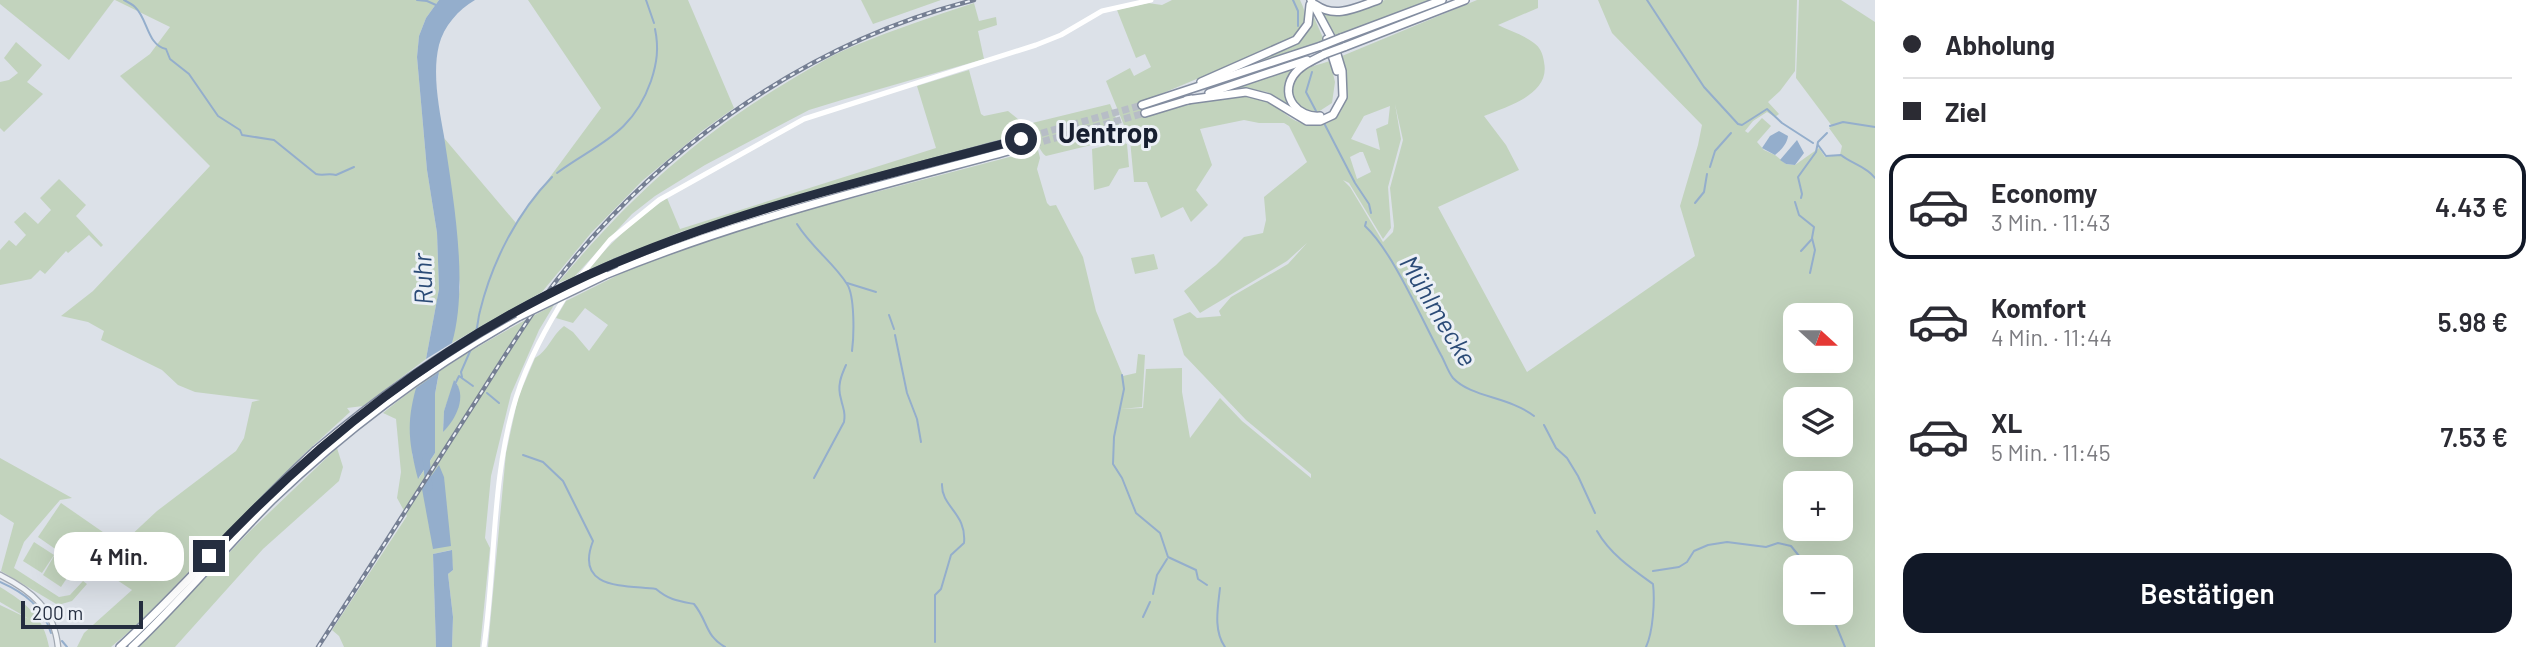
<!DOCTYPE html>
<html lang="de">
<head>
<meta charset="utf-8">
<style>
  body { margin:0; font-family:Barlow,sans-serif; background:#f2f2f3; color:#2b2b33; height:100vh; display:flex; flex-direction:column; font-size:26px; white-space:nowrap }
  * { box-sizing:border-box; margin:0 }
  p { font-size:23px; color:#7c7c81 }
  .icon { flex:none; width:38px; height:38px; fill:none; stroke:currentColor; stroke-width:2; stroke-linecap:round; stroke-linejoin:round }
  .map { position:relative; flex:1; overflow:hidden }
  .side { display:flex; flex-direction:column; background:#fff; width:665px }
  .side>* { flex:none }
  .banner { display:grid; align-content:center; height:154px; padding:0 28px; background:#fff }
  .needle { width:46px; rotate:111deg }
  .controls { position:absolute; left:1783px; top:303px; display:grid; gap:14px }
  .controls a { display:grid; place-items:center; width:70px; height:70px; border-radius:14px; background:#fff; box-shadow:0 7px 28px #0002; font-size:35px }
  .scale { position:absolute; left:21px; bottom:18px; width:122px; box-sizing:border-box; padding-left:7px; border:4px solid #252e40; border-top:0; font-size:19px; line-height:24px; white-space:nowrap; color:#252e40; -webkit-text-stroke:5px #ecf0f6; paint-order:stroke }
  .end { position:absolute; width:32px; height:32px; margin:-16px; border:9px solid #252e40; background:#fff; box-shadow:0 0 0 4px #fff }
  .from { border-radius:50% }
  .bubble { position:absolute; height:49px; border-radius:21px; background:#fff; box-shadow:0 7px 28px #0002; font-size:23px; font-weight:600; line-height:49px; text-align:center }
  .banner b { display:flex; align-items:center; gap:24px; height:66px; font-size:26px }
  .banner b+b { border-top:2px solid #e1e1e2 }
  .banner i { width:18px; height:18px; background:#2b2b33 }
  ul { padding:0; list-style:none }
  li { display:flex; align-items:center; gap:21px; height:105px; margin:0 14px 10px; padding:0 14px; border:4px solid transparent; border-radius:21px }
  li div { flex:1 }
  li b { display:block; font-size:26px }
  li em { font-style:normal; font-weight:600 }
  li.current { border-color:#111827 }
  li>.icon { width:63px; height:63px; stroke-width:1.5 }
  .button { display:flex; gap:14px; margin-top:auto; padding:14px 28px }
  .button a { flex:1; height:80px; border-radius:21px; background:#111827; color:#fff; font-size:28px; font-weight:600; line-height:80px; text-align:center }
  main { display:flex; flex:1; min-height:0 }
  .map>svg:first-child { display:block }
  .green { fill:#c2d3bd; fill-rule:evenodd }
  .water { fill:#94aecc }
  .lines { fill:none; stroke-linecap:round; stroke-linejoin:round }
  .stream { stroke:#94aecc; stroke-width:2 }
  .river { stroke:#94aecc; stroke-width:7 }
  .motorway-tunnel { stroke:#b7bdc6; stroke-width:7; stroke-dasharray:7 3.5; stroke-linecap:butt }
  .tertiary-casing { stroke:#a1a8b2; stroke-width:7 }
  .motorway-casing { stroke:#838da0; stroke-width:10 }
  .tertiary { stroke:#eff2f6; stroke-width:4.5 }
  .secondary { stroke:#fff; stroke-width:5 }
  .motorway { stroke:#fff; stroke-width:7 }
  .rail-casing { stroke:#757f93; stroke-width:4.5 }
  .rail { stroke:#ecf0f6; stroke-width:2; stroke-dasharray:5; stroke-linecap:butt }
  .motorway-bridge-casing { stroke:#838da0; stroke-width:10; stroke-linecap:butt }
  .motorway-bridge { stroke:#fff; stroke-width:7 }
  .route { stroke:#252e40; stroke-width:9 }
  .labels { text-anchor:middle; stroke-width:6; stroke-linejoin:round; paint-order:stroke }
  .water-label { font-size:26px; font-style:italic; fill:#2b4b77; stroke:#ecf0f6 }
  .quarter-label { font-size:28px; font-weight:bold; fill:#171f30; stroke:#ecf0f6 }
</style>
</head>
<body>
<main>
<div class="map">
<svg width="1875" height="647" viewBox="0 0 1875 647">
  <rect width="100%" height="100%" fill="#dce1e8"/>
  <g class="green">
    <polygon points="0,0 114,0 69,60 0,4"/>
    <polygon points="115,0 439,0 426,18 419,36 417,57 427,170 437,233 439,289 426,359 363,406 347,408 350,412 304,454 137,625 111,647 77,647 84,633 132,590 102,570 127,539 157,511 236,451 244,438 252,402 260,400 195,392 178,385 162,370 101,340 104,331 88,322 61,316 93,291 210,166 120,76 150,54 170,27"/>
    <polygon points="528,0 688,0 734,108 702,131 642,181 591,233 542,292 452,343 460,287 444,138 516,223 601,108"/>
    <polygon points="861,0 941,0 873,24"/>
    <path d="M1172,0h128c11,23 6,30 -15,42l-141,59 3,14c32,-5 63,-21 95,-20 33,0 40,24 63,29 47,8 44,-38 37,-68l135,-56h61v8l-40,17c12,6 26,10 36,18 6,4 9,11 10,19 7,33 -37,44 -60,54l22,29 13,25 -81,37 89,165 168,-116 -15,-50 18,-61 4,-20 -90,-92 -14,-33h199l-2,71 -15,20 -12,11 11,12 -4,3 -8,-5 -14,9 -8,10 3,2 14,-15 9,8 -14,16 7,8 11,5 11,9 9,1 24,-17 6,9 15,-2 2,-9 -13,-18 3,-2 -36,-48 3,-78h42l34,22v625h-1387l18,-194 12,-55 17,-40c13,-7 17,-23 29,-32l9,6 16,19 19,-26 -23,-17 -12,15 -17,-5 10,-17 64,-32 63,-24 103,-32 229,-60 -4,-19 -233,65 -108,33 -92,38c22,-28 50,-52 79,-72l13,31 256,-81 -19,-62 52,-16 12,44 3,2 24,-5 21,17 7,14 4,16 -3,11 10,34 3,3 6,-1 27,52 13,54 27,65 13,-3 2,-19 7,1 -3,52 -21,2 22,-1 3,-39 36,-1v24l8,46 30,-40 22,23 69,57v-4l-65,-54 -62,-65 -11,-36 17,-7 7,6 24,-2 -2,-5 12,-14 57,-33 19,-21 -20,18 -87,52 -16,-22 32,-26 28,-28 19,-4 3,-13 -2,-23 43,-35 -18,-36 -5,-3h-25l-15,-3 -44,9 12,36 -16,25 12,15 -17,17 -8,-15 -22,11 -14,-36h-13l-4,-42 -24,-59 24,-13 4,8 17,-9 -6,-13 -9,4 -19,-48 31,-7 14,2zM1395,104l8,36 -13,48 4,38 -1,6 -10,10 -33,-55 -7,-7 6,3 34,56 8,-11 -3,-41 13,-48zM1390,106l-2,18 -12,5 4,21 -29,-11 13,-23zM1360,152h3l8,20 -14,7 -7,-22zM1796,315h45v45h-45zM1796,399h45v45h-45zM1796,483h45v45h-45zM1796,567h45v45h-45z"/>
    <polygon points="1385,0 1429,0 1336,36 1321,11 1336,15"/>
    <path d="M974,3l5,18 17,-4 1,8 -19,6 6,28 -139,40 -36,11 -21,11 -83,44 -50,31 -23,18 -58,63 -16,6c67,-81 136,-145 226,-199 22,-13 45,-28 70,-38 39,-16 79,-30 120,-43z"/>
    <polygon points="1312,13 1324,40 1211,80 1294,42"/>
    <polygon points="16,42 42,65 27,82 43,94 4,132 0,128 0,82 9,80 18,73 4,58"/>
    <path d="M1330,61l5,21 -3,21 -17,11c-5,-2 -12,-4 -16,-7 -11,-10 -7,-28 4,-36 7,-5 18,-7 27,-10z"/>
    <path d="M1297,68c-11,17 -14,22 -5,41l-25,-17 -33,-5z"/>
    <path d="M1110,104l12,28 -3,6 -3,1 -70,17c-9,-6 -9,-23 -18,-32z"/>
    <polygon points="1121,142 1127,144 1129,167 1119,169 1109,186 1094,190 1092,149"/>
    <polygon points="59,179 86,205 76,216 103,245 101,247 89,235 68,253 66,251 45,274 40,270 31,279 0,285 0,250 9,240 16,246 26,235 14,222 25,212 38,224 51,210 40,198"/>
    <polygon points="1154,254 1158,269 1135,274 1131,258"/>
    <path d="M554,305l-15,25 -28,64 -20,82 -6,62 5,10 -10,99h-28l1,-30 -5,-43 5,-4 -2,-20 -18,4 3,93h-92l-5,-11 -7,-6 75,-114 -10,-18 4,-26 -5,-53 -13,-6c52,-43 111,-77 171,-108zM439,373l-4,21v59l-16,25 -7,-24zM455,380c10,16 -5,36 -12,52l1,-21z"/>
    <polygon points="337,448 343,467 339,481 263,549 175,647 139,647 250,531"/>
    <polygon points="0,458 72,498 60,500 24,542 14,568 59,597 70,595 83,581 87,584 72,601 58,605 1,571 14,523 0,514"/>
    <polygon points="61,503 110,537 87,571 38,537"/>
    <polygon points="34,542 54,555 42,573 23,561"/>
    <polygon points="54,556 73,569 61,587 43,575"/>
    <path d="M0,587c25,15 44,30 49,60h-49v-42l29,14 -29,-17z"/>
  </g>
  <g class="water">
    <path d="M439,0h36c-17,10 -31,26 -36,45 -7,28 0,63 5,91 9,61 25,148 8,207l-26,16 13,-70 -2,-56 -10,-63 -10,-113 2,-21 7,-18z"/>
    <path d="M1779,131l9,5c-1,8 -7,14 -13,19l-13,-7 8,-12z"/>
    <polygon points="1797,140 1804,153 1795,165 1786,164 1780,160"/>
    <path d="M439,372l-4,22v59l-17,26c-9,-36 -12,-55 -2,-91z"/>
    <path d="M454,380c14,16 2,39 -11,52l1,-21z"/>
    <polygon points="439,465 444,477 451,546 433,549 422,489"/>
    <polygon points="452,550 453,570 448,574 453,617 452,647 436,647 433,554"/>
  </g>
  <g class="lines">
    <g class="stream">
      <path d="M124,0c4,2 8,4 11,7 13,12 12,38 31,42l4,10 19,15 29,42 22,14 2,5 32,5 42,34c7,2 12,-1 20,1l18,-8"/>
      <polyline points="417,0 427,1 436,5"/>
      <polyline points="646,0 654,23"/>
      <polyline points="1293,0 1298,11 1298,26"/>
      <polyline points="1647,0 1704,87 1738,124 1742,125 1767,109 1782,123 1813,143"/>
      <polyline points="1312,72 1306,92 1316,111"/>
      <polyline points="1324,123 1355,183 1369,204 1371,213"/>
      <polyline points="1830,126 1843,122 1875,127"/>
      <path d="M1818,145l8,11 15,-1c11,9 25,11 34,23"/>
      <polyline points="1710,167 1715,151 1731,133"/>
      <path d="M557,173c41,-30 75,-38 94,-92 6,-18 8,-33 4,-52"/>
      <polyline points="1801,198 1802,194 1798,177 1816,152 1818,142 1827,133"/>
      <polyline points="1795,202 1799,215 1814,227 1812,238 1815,250 1810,273"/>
      <polyline points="1695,203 1704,192 1707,174"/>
      <path d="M1366,222l-1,4c28,26 56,92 76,129 4,7 7,17 12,23 19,20 55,18 81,38"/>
      <path d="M797,224c14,23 37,39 50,60 8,12 7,52 5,67"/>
      <polyline points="1801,251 1812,239"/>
      <polyline points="847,283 876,292"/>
      <polyline points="889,315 894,329"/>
      <path d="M476,332c2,-7 2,-14 4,-21 12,-49 37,-98 72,-134"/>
      <polyline points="895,335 907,393 917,419 921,442"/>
      <polyline points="1122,375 1124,389 1114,437 1113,464 1122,478 1136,513 1160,533 1168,557 1196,570 1198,579 1207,585"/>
      <polyline points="462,377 461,372 471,349"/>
      <polyline points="456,382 459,376 473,386"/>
      <polyline points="487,393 499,403"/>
      <polyline points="1544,425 1556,448 1567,458 1578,476 1595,513"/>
      <path d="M523,455l20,7 20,19 30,60c-19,49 32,44 63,48 13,11 22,12 38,15 14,17 11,32 31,43"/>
      <path d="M814,478l30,-56c2,-10 -1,-13 -3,-23 -4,-13 0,-23 5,-34"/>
      <path d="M1597,531c13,23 35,38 56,53 2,17 0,48 -7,63"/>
      <polyline points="1653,571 1679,567 1687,562 1694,551 1708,545 1727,542 1766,547 1778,543 1791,546 1808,567"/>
      <path d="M0,582c25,11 43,25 51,51"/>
      <path d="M1220,588c-2,19 -7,42 5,59"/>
      <polyline points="1153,594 1157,575 1167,559"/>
      <polyline points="1836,612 1836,625 1845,647"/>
      <polyline points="1143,617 1150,602"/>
      <polyline points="62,641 67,647"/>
      <path d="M935,642v-47l6,-6 10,-34 13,-12c3,-30 -23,-36 -22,-59"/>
    </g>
    <polyline class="river" points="426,457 429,487"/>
    <g class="motorway-tunnel">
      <polyline points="1021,139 1142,105"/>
      <polyline points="1023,147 1145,113"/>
    </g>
    <g class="tertiary-casing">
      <path id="tertiary" d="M0,575c32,16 54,34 58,72"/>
    </g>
    <g class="motorway-casing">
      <g id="motorway">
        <path d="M1316,5c20,14 41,2 62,-5"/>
        <polyline points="1341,38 1442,0"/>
        <polyline points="1327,39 1337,71"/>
        <polyline points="1344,47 1465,0"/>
        <polyline points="1201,82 1296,40 1308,24 1310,5"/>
        <polyline points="1209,93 1307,60"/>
        <polyline points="1187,100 1246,92 1269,98 1307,121 1320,121 1333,115 1343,97 1342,71 1333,41 1311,0"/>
        <polyline points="1142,105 1321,46"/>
        <polyline points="1145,113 1191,99"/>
        <path d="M1320,116c-22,2 -40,-19 -27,-40 7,-11 21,-16 32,-22"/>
        <path d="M616,263c132,-53 268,-87 405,-124"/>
        <path d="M605,275c136,-56 278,-90 418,-128"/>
        <path d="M120,647c68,-62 127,-134 195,-196"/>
        <path d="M132,647c49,-46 92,-99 140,-147 75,-72 157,-133 248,-184"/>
      </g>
    </g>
    <use href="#tertiary" class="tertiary"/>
    <g class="secondary">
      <polyline points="578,279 610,240 659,200 804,119 1036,45 1061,35 1102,11 1151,0"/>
      <path d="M484,647c12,-83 7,-168 32,-249 12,-38 31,-72 52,-106"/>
    </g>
    <use href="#motorway" class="motorway"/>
    <g class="rail-casing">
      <path id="rail" d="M318,647c50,-77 99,-154 149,-232 24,-37 47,-75 72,-111 104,-145 261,-260 435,-304"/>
    </g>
    <use href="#rail" class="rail"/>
    <g class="motorway-bridge-casing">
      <g id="motorway-bridge">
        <polyline points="1321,46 1341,38"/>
        <polyline points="1325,54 1344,47"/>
        <polyline points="520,316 605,275"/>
        <path d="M315,451c91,-78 191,-140 301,-188"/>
      </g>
    </g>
    <use href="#motorway-bridge" class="motorway-bridge"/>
  </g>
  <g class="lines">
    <path class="route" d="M209,556c111,-118 231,-213 379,-281 138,-63 287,-97 433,-136"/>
  </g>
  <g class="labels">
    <g class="water-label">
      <text transform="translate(423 279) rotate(-92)" y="9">Ruhr</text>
      <text transform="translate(1438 311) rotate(59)" y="9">Mühlmecke</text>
    </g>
    <g class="quarter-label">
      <text x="1108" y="143">Uentrop</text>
    </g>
  </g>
</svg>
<div class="controls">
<a><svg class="needle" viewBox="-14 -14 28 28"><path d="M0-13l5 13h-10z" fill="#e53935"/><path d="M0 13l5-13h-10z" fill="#7c7c81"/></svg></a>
<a><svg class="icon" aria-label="layers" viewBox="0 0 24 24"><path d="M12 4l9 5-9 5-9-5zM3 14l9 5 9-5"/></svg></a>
<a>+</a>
<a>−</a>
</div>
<div class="scale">200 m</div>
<i class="end from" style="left:1021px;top:139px"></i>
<i class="end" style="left:209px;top:556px"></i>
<div class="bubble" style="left:54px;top:532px;width:130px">4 Min.</div>
</div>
<section class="side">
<div class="banner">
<b><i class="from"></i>Abholung</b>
<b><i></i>Ziel</b>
</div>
<ul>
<li class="current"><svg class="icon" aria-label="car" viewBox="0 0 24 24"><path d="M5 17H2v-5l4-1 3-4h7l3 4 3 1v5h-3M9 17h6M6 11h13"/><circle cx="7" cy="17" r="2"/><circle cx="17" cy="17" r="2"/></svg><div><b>Economy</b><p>3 Min. · 11:43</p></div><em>4.43 €</em></li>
<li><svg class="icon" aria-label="car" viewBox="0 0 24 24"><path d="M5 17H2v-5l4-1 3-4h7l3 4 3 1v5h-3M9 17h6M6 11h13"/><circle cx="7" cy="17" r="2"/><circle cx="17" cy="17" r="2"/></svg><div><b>Komfort</b><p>4 Min. · 11:44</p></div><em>5.98 €</em></li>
<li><svg class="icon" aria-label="car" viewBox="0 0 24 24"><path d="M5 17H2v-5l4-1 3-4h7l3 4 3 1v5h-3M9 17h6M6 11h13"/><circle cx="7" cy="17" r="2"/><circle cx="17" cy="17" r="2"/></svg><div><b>XL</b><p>5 Min. · 11:45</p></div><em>7.53 €</em></li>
</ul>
<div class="button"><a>Bestätigen</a></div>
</section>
</main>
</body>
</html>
